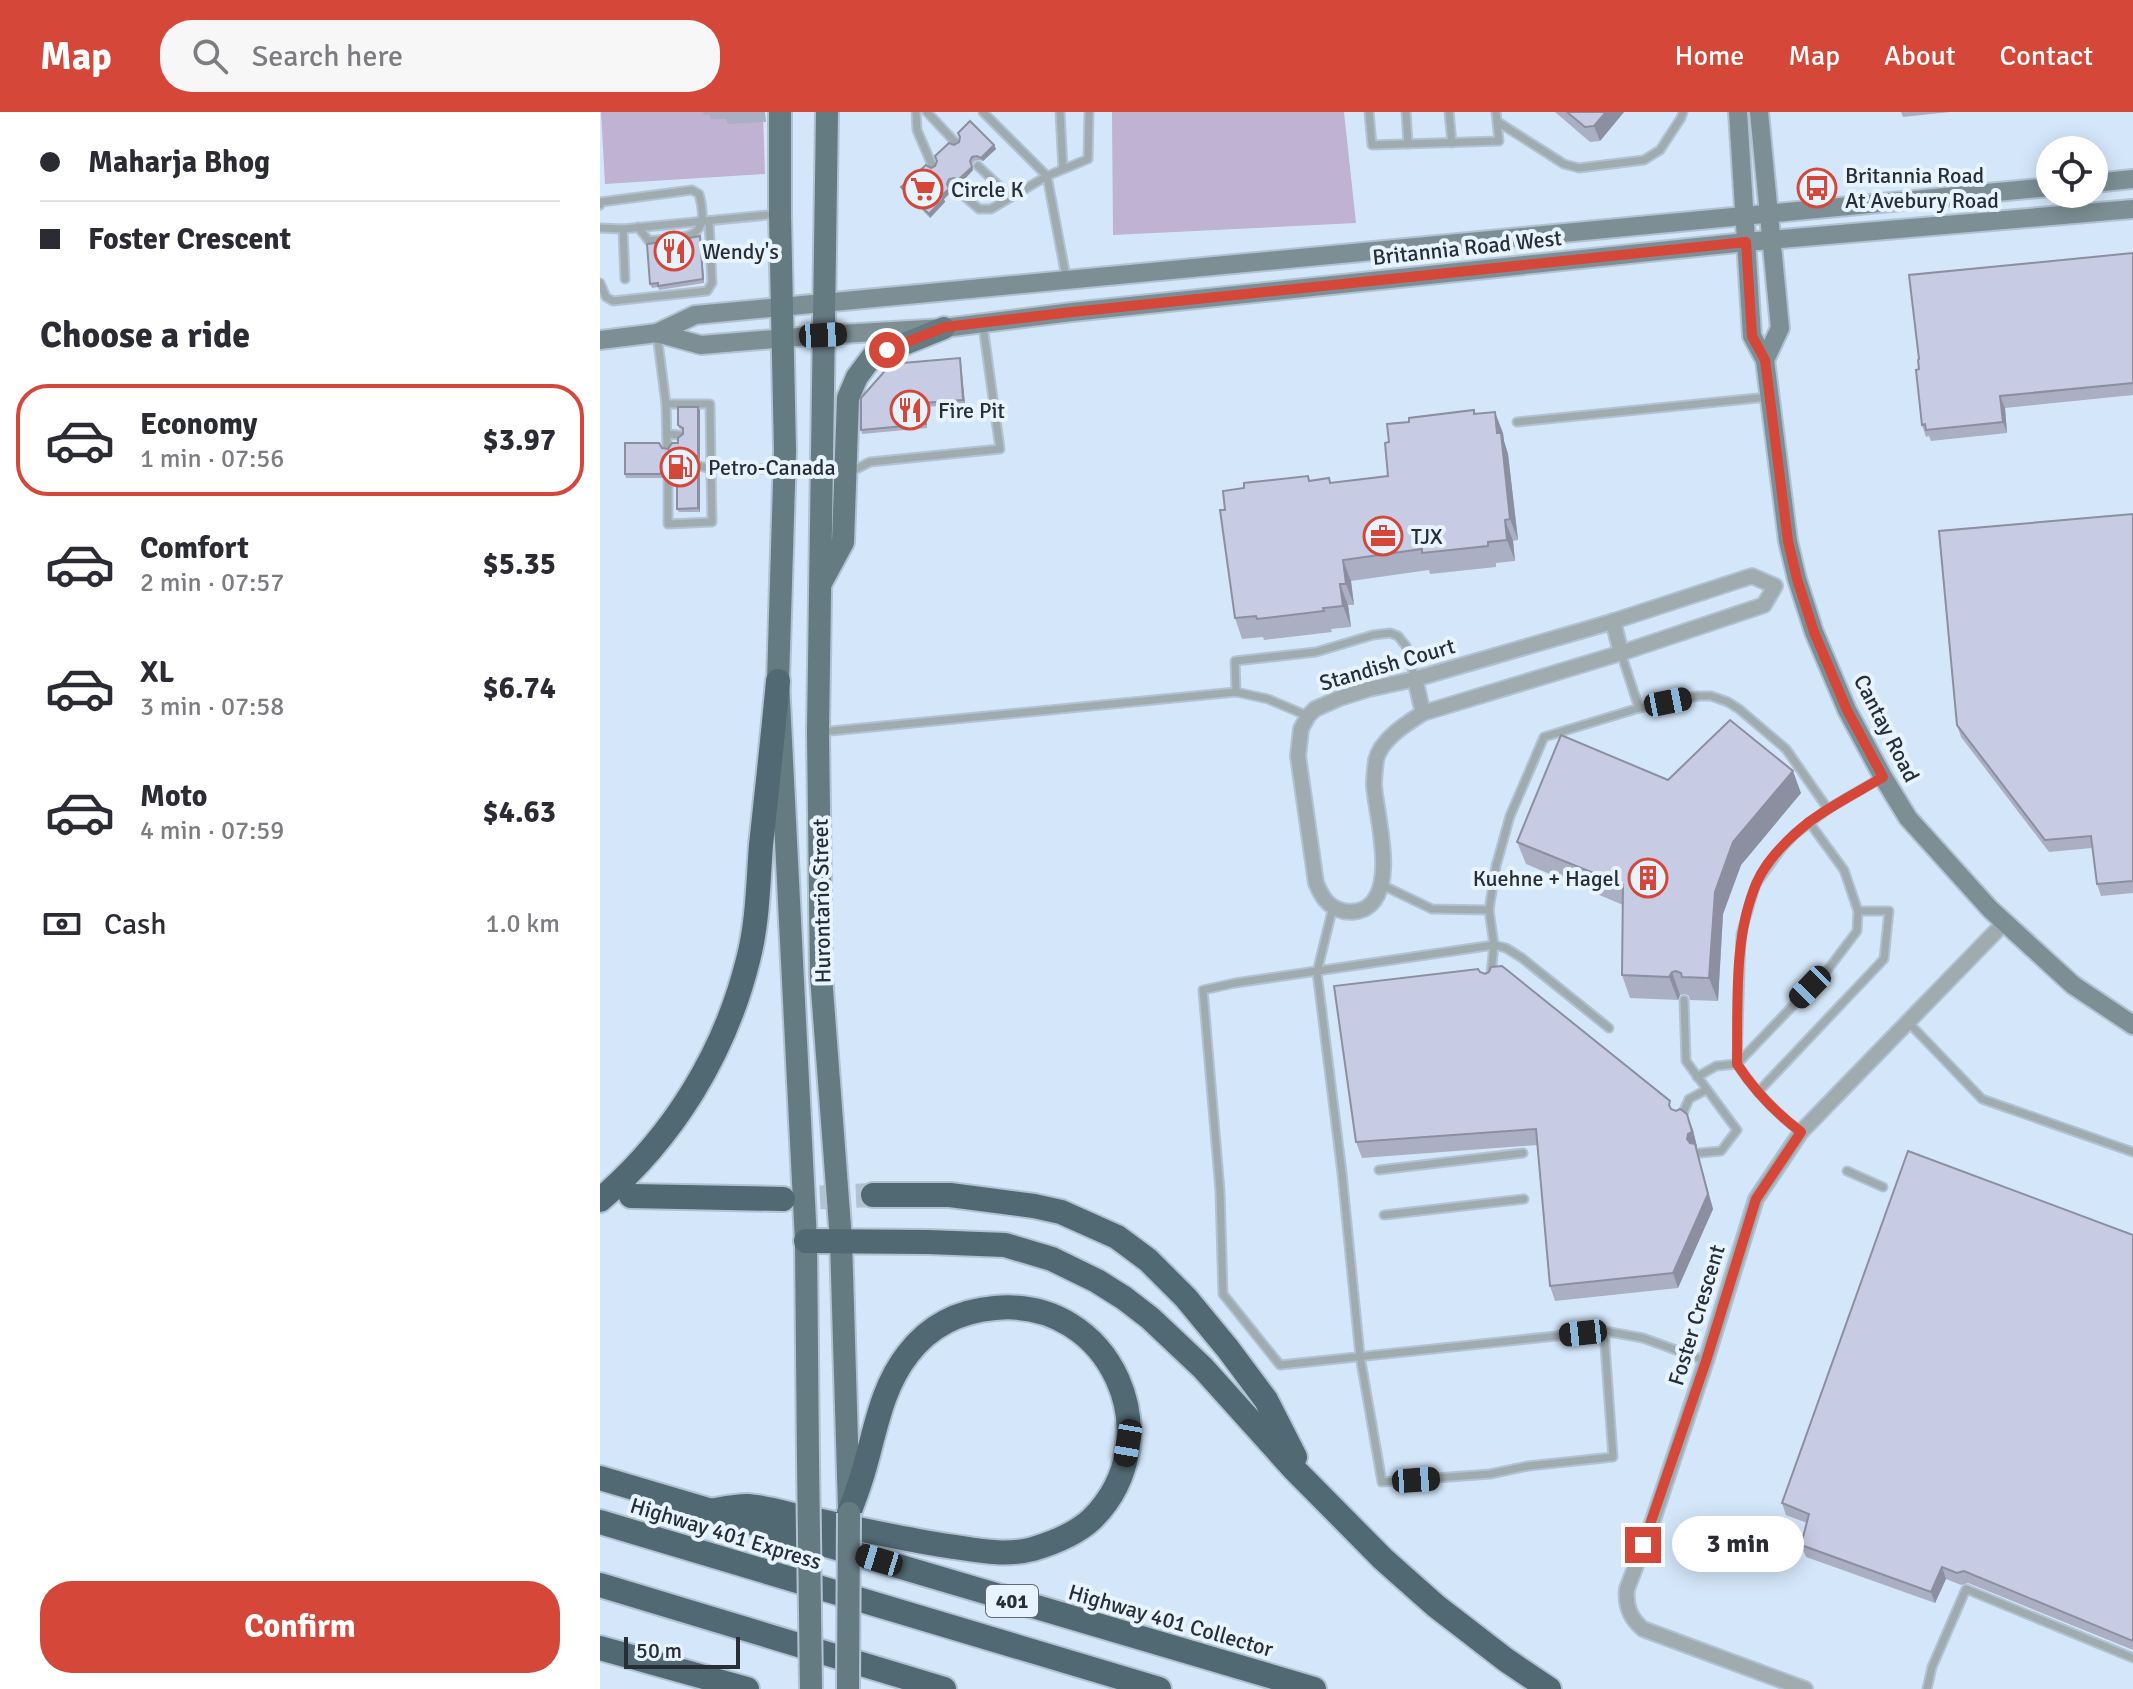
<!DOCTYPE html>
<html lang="en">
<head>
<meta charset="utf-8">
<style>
  body { margin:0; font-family:Signika,sans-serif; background:#f7f7f7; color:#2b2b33; height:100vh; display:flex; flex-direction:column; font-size:30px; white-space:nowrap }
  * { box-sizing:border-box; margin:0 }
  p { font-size:26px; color:#7c7c81 }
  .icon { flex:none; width:44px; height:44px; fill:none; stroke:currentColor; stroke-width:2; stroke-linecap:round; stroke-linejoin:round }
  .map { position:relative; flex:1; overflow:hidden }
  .panel { display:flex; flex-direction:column; background:#fff; width:600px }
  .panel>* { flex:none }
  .banner { display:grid; align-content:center; height:176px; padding:0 40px; background:#fff }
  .fabs { position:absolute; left:1436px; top:24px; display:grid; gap:16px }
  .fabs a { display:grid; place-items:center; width:72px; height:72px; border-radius:50%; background:#fff; box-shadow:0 4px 20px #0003; font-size:40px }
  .scale { position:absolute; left:24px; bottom:20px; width:116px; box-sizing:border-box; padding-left:8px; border:4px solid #272e35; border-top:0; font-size:22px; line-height:28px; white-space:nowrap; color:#272e35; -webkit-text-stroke:6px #e7f3ff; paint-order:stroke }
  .end { position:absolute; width:36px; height:36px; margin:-18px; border:10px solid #d54739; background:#fff; box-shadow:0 0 0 4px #fff }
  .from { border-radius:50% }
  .bubble { position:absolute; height:56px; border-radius:28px; background:#fff; box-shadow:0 4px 20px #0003; font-size:26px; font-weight:700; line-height:56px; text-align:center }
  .car { position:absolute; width:24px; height:48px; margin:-24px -12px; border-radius:10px; box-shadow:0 0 6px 2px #0007; background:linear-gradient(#222 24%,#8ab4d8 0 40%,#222 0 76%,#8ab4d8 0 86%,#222 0) }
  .banner b { display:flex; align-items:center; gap:28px; height:76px; font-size:30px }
  .banner b+b { border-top:2px solid #e1e1e2 }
  .banner i { width:20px; height:20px; background:#2b2b33 }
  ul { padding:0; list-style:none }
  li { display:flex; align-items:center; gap:24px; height:112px; margin:0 16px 12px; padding:0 24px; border:4px solid transparent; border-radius:32px }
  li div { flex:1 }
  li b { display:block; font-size:30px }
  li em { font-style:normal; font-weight:700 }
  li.selected { border-color:#d54739 }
  li>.icon { width:72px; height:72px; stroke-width:1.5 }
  h2 { padding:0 40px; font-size:36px; line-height:96px }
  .pay { display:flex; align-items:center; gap:20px; height:88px; padding:0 40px; font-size:30px }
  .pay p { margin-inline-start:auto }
  .button { display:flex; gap:16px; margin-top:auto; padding:16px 40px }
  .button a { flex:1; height:92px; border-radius:32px; background:#d54739; color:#fff; font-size:32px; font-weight:700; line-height:92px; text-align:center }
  header { display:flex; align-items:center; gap:48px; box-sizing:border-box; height:112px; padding:0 40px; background:#d54739; color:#fff }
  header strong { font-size:38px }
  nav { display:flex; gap:44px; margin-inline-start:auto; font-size:28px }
  .search { width:560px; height:72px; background:#f7f7f7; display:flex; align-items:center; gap:20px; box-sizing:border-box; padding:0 28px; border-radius:32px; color:#7c7c81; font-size:30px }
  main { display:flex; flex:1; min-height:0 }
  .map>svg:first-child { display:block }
  .green { fill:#c0b2d2 }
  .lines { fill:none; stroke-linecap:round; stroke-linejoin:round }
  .highway-tunnel { stroke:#b1c2d3; stroke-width:24; stroke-dasharray:24 12; stroke-linecap:butt }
  .lane-casing { stroke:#b1c2d3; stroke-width:11 }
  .street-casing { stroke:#b1c2d3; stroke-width:18 }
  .secondary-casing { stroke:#b1c2d3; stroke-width:22 }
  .primary-casing { stroke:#b1c2d3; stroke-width:26 }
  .highway-casing { stroke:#b1c2d3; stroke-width:28 }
  .lane { stroke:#9fabaf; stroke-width:7 }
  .street { stroke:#9fabaf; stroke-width:14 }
  .secondary { stroke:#7d8f95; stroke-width:18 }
  .primary { stroke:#657b82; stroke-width:22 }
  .highway { stroke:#506972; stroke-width:24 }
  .primary-bridge-casing { stroke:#b1c2d3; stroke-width:26; stroke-linecap:butt }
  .primary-bridge { stroke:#657b82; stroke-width:22 }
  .wall { fill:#abafc4 }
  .shaded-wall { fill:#8b8fa0 }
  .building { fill:#c7cce4; stroke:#8b8fa0; stroke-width:2 }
  .route { stroke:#d54739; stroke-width:10 }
  .labels { text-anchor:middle; stroke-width:8; stroke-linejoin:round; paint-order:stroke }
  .shield { fill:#e7f3ff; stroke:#616972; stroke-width:2 }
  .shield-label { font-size:20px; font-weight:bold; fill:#272e35 }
  .poi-label { font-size:22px; fill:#272e35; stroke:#e7f3ff; text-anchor:start }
  .street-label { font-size:22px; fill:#272e35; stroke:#e7f3ff }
</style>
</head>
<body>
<header>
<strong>Map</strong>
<div class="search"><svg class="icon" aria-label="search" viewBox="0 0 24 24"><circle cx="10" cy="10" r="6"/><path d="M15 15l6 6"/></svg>Search here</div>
<nav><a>Home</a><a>Map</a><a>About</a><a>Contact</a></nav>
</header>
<main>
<section class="panel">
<div class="banner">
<b><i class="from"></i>Maharja Bhog</b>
<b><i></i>Foster Crescent</b>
</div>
<h2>Choose a ride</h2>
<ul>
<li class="selected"><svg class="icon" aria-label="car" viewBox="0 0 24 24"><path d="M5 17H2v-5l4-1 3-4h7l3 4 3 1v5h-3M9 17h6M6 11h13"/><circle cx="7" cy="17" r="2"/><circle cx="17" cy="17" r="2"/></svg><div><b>Economy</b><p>1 min · 07:56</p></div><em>$3.97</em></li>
<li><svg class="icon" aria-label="car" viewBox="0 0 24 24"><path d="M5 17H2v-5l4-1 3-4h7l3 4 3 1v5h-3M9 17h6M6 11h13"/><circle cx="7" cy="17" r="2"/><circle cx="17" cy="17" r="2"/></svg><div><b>Comfort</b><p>2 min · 07:57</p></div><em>$5.35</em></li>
<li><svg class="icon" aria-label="car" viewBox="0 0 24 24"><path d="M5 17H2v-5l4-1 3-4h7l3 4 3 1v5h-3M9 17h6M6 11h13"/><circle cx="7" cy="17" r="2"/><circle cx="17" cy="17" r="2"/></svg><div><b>XL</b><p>3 min · 07:58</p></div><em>$6.74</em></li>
<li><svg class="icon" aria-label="car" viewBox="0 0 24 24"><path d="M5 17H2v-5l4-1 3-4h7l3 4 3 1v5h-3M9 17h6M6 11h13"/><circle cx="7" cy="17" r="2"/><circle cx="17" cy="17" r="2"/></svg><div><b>Moto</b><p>4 min · 07:59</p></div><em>$4.63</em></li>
</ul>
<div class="pay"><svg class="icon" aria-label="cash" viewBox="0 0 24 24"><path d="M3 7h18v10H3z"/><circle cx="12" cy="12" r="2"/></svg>Cash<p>1.0 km</p></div>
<div class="button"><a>Confirm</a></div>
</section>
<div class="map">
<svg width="1533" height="1577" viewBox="0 0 1533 1577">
  <rect width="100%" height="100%" fill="#d4e7fa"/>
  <g class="green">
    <polygon points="1,0 163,0 165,62 5,72"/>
    <polygon points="512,0 744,0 756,111 513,123"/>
  </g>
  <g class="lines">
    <polyline class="highway-tunnel" points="184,1087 273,1083"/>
    <g class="lane-casing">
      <g id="lane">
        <polyline points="316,0 317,18 332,53"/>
        <polyline points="327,0 355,30"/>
        <polyline points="383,0 447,64 466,165"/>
        <polyline points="460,0 463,57"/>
        <polyline points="769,0 772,33 899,29 896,0"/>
        <polyline points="806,0 808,32"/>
        <polyline points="849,0 852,31"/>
        <polyline points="898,10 964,52 979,56 1044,48 1060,38 1081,6 1083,0"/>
        <polyline points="378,54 411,85"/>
        <polyline points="355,76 379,97 391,97 447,64 488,47 489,0"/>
        <path d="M0,93l1,-3 91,-12 7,4c13,48 -13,42 -50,47l-11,-14"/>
        <polyline points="0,116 23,117"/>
        <polyline points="25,167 23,117 178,102"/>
        <polyline points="0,171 6,185 13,189 107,179 112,171 109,109"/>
        <polyline points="57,222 66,292 110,292 111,357 182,357"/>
        <polyline points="66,292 67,335"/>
        <polyline points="917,310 1168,285"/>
        <polyline points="67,322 79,323"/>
        <polyline points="248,361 270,350 400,337 383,214"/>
        <polyline points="68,366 68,412 112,410 111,357 100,354"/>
        <polyline points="1021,541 1039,596"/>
        <polyline points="636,580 635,549 716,540 773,523 790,521 798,524 806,534 815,567"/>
        <polyline points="220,620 636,580 668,587 708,604"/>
        <polyline points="782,773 832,797 889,798 894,833 891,862"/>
        <polyline points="733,795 717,860 742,1061 760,1244 782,1370 890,1362 928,1354 1013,1345 1004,1219"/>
        <polyline points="889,798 896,754 910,704 944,625 1039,596 1098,584 1111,584 1128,590 1139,597 1186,637 1228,697 1281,666"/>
        <polyline points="1084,888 1086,949 1137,1018 1121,1039 1099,1041"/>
        <polyline points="1307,909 1382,987 1533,1040"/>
        <polyline points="1009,916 922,846 906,836 894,833 635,871 603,878 620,1079 623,1182 680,1253 1004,1219 1043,1226 1106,1249"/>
        <polyline points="1137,952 1229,856 1257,819 1258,799 1244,758 1209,710"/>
        <polyline points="1137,952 1141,822 1156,772 1182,736 1195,722 1228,697"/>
        <path d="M1097,965l19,-11 21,-2c17,26 40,50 64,68"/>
        <polyline points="1158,980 1284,847 1289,799 1258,799"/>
        <polyline points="1081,1006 1089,987 1106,978"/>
        <polyline points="779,1058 923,1041"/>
        <polyline points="1247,1059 1283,1075"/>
        <polyline points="784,1103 924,1087"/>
        <polyline points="1327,1577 1332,1555 1366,1477 1533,1546"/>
      </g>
    </g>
    <g class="street-casing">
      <g id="street">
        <path d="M1152,464l23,10 -11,19 -143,48 -198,60c-17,11 -42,26 -47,47 -1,8 -2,18 -2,25 2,31 25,106 -10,124 -7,3 -17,4 -24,1 -13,-4 -19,-15 -24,-27l-18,-127 3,-27 7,-13 7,-7 25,-11 29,-9 46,-10 193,-56z"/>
        <polyline points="1013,509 1021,541"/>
        <polyline points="815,567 823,601"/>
        <path d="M1205,1577l-162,-60c-13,-11 -18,-23 -16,-40l25,-66 54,-162 50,-162 45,-67 204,-210"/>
      </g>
    </g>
    <g class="secondary-casing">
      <g id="secondary">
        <polyline points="1138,0 1152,224 1165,248 1188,429 1197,467 1214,520 1247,598 1283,665 1308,706 1390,797 1473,873 1533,913"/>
        <polyline points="1159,0 1180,216 1165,248"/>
        <polyline points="1494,71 1533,67"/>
        <polyline points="57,221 101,233 223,223 344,216 472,200 1146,130 1533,97"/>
        <polyline points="0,228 57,221 95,203 1450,75"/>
      </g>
    </g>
    <g class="primary-casing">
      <g id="primary">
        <polyline points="180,0 180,102 185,339 178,569 206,1129 208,1347"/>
        <polyline points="227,0 218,620 221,864 241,1128 249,1396"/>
        <polyline points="222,469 243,430 248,286 257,265 272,245 344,216"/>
      </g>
    </g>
    <g class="highway-casing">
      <g id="highway">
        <polyline points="273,1083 350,1083 434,1094 461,1100 517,1125 548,1148 586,1186 628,1237 666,1288 695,1345"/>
        <polyline points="31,1084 183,1087"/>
        <path d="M0,1088c73,-62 125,-147 148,-240 10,-38 10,-77 13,-115 6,-55 12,-110 17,-164"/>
        <polyline points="206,1129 328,1130 405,1133 452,1147 497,1169 524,1186 550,1206 603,1256 693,1356 783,1447 836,1494 906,1548 949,1577"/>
        <polyline points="0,1366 714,1577"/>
        <path d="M110,1399c12,-2 25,-5 37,-5 19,1 40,8 59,12 49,10 99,22 149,29 26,4 52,9 78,2 20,-6 43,-15 59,-30 81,-81 19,-222 -97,-211 -36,3 -65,17 -87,46 -27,34 -33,79 -45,119 -4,13 -9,27 -14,40"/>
        <polyline points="0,1410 559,1577"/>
        <polyline points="0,1473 344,1577"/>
        <polyline points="0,1536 147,1577"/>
      </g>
    </g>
    <use href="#lane" class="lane"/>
    <use href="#street" class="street"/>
    <use href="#secondary" class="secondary"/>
    <use href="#primary" class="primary"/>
    <use href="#highway" class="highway"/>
    <g class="primary-bridge-casing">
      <g id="primary-bridge">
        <polyline points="208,1347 211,1577"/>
        <polyline points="248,1577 249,1401"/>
      </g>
    </g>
    <use href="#primary-bridge" class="primary-bridge"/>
  </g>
  <g class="wall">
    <polygon points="103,0 165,0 166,10 128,12 126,7 111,7 110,3 104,3"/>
    <polygon points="955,0 1024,0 1000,29 990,30"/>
    <polygon points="1301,0 1350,0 1303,5"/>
    <polygon points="360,26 394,33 396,37 383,49 379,48 374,49 372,53 373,58 360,72 355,70 351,71 349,76 350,81 344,87 345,90 330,106 302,78 301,75 335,54 354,33 359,30"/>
    <polygon points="101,128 104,171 59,178 58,175 52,176 50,172"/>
    <polygon points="1533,141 1533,283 1405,296 1407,321 1331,329 1329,324 1326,325 1322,313"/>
    <polygon points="360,246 365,292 325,295 327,316 262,322 261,318"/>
    <polygon points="100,298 100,348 95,350 94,353 100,361 100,400 79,400 77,397 77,366 74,366 71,360 64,361 62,366 26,366 25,362 62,336 68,337 78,331 83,322 83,319 79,316 78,313"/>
    <polygon points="875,302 903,321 904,329 908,342 918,428 913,429 915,449 896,451 896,455 830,462 829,458 751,469 754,493 748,493 751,515 731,517 732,520 664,528 663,525 642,527 635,506 625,398 644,376 729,366 731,371 788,364 789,330"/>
    <polygon points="1533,402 1533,781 1501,784 1497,772 1492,736 1449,740 1361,625 1357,613"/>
    <polygon points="1068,668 1201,681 1141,753 1123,802 1118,889 1090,888 1089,884 1085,882 1080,883 1078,888 1030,886 1022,863 1023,793 926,752 917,730"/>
    <polygon points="1074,998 1087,1002 1093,1018 1097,1035 1096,1036 1113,1097 1078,1176 955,1189 950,1174 937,1033 762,1046 756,1030"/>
    <polygon points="1533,1123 1533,1538 1368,1471 1361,1473 1346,1467 1335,1491 1206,1445 1201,1433 1207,1411 1186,1403 1182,1391"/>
  </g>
  <g class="shaded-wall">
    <polygon points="1006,0 1024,0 1000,29 994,14"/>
    <polygon points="394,33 396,37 383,49 381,46"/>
    <polygon points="372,55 373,58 360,72 358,68"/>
    <polygon points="349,77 350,81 344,87 345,90 330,106 329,102 341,84"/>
    <polygon points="100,124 101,128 104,171 103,167"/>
    <polygon points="360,246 361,250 365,292 363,288"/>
    <polygon points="1400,284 1405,296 1407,321 1403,310"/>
    <polygon points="98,295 100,298 100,348 98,344"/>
    <polygon points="895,300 903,321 904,329 908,342 918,428 910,407"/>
    <polygon points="98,357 100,361 100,400 98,396"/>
    <polygon points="905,408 913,429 915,449 907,428"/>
    <polygon points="743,448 751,469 754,493 746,472"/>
    <polygon points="740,472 748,493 751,515 743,494"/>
    <polygon points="1193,659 1201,681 1141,753 1123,802 1118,889 1109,866 1115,780 1133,730"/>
    <polygon points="1072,860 1080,883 1078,888 1069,865"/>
    <polygon points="1087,1002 1093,1018 1097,1035 1096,1036 1113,1097 1078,1176 1073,1161 1087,1027"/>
    <polygon points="1342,1455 1346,1467 1335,1491 1331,1480"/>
  </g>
  <g class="building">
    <polygon points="967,0 1006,0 994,14 985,15"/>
    <polygon points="370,9 394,33 381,46 377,44 372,45 370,49 372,55 358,68 354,66 349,67 347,72 349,77 341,84 343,87 329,102 301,75 326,53 331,56 335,54 337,49 335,44 349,31 354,33 359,30 360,25 358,21"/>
    <polygon points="100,124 103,167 58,174 58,171 50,172 47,132 74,129"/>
    <polygon points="1533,141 1533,271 1400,284 1403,310 1326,318 1325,312 1322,313 1316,258 1319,257 1318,248 1319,247 1309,163"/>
    <polygon points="360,246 363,288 324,291 326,312 261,318 261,286 291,252"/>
    <polygon points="78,295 98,295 98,344 94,346 92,351 98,357 98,396 77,397 77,362 73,362 69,356 63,357 60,362 25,362 25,331 59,331 62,336 68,337 72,331 78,331 78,326 83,322 83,316 78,313"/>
    <polygon points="874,298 874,302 895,300 897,321 901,321 910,407 905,408 907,428 888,430 888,434 822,441 822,437 743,448 746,472 740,472 743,494 723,496 724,499 657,507 656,504 635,506 620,398 625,398 623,379 644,376 644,371 708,364 709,369 729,366 730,371 788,364 785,331 789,330 787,312 809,310 809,306"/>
    <polygon points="1533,402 1533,769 1497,772 1491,724 1445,728 1357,613 1339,419"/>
    <polygon points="1130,608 1193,659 1133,730 1115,780 1109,866 1082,865 1081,861 1076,859 1072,860 1069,865 1022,863 1023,773 917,730 961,623 1068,668"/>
    <polygon points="902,854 1070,989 1069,993 1071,997 1076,999 1080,997 1087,1002 1092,1020 1088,1022 1087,1027 1090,1031 1095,1032 1108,1082 1073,1161 950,1174 936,1017 756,1030 734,874 878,857 880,860 885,862 889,860 891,855"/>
    <polygon points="1308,1039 1533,1123 1533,1529 1364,1459 1357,1461 1342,1455 1331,1480 1201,1433 1209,1402 1182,1391"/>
  </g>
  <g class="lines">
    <path class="route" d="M287,238l58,-23 127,-15 674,-70 6,94 13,24 23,181 9,38 17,53 33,78 36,67c-25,15 -51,28 -74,45 -20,16 -42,37 -52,60 -24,54 -19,124 -20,182 17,26 40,50 64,68l-45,67 -50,162 -63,184"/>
  </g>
  <defs>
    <g id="bus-ring" transform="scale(2)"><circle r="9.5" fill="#e7f3ff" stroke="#d54739" stroke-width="1.5"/><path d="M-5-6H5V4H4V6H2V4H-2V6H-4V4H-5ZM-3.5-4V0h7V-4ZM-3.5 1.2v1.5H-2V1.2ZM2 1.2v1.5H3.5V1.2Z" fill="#d54739"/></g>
    <g id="supermarket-ring" transform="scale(2)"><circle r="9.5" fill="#e7f3ff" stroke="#d54739" stroke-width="1.5"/><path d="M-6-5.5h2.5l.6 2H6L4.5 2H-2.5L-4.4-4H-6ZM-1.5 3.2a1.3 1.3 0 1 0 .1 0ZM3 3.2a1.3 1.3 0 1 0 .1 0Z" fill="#d54739"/></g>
    <g id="restaurant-ring" transform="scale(2)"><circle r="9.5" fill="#e7f3ff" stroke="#d54739" stroke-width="1.5"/><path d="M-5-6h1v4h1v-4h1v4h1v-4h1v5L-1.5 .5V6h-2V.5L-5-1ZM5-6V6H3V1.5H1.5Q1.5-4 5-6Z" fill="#d54739"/></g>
    <g id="fuel-ring" transform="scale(2)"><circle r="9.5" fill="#e7f3ff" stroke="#d54739" stroke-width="1.5"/><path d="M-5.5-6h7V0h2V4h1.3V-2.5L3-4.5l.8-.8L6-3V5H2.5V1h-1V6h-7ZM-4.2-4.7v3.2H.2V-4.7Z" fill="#d54739"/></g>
    <g id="office-ring" transform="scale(2)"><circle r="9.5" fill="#e7f3ff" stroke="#d54739" stroke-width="1.5"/><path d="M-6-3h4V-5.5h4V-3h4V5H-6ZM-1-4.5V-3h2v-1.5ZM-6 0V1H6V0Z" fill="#d54739"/></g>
    <g id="building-ring" transform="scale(2)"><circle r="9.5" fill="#e7f3ff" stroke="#d54739" stroke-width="1.5"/><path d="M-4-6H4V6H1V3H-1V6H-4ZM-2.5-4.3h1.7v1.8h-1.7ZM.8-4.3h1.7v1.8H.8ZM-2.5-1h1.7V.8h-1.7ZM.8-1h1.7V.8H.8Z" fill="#d54739"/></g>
  </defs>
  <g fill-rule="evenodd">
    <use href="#bus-ring" x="1217" y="76"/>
    <use href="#supermarket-ring" x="323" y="77"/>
    <use href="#restaurant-ring" x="74" y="139"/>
    <use href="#restaurant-ring" x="310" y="298"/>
    <use href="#fuel-ring" x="80" y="355"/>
    <use href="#office-ring" x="783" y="424"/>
    <use href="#building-ring" x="1048" y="766"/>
  </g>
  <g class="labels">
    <rect class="shield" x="386" y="1473" width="52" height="32" rx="6"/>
    <g class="shield-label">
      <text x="412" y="1496">401</text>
    </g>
    <g class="poi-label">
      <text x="1245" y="71">Britannia Road<tspan x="1245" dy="25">At Avebury Road</tspan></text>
      <text x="351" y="85">Circle K</text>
      <text x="102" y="147">Wendy's</text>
      <text x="338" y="306">Fire Pit</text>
      <text x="108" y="363">Petro-Canada</text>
      <text x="811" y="432">TJX</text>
      <text x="1020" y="774" text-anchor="end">Kuehne + Hagel</text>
    </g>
    <g class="street-label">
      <text transform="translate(867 135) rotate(-6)" y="8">Britannia Road West</text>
      <text transform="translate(787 552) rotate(-16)" y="8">Standish Court</text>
      <text transform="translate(1287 616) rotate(63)" y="8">Cantay Road</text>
      <text transform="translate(221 789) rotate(-91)" y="8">Hurontario Street</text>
      <text transform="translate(1096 1203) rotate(-73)" y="8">Foster Crescent</text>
      <text transform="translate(126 1421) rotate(17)" y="8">Highway 401 Express</text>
      <text transform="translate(571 1508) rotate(16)" y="8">Highway 401 Collector</text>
    </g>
  </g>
</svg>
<div class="fabs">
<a><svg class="icon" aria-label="locate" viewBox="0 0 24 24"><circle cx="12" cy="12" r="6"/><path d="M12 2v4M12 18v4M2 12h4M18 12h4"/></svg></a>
</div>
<div class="scale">50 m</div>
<i class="end from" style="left:287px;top:238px"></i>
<i class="end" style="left:1043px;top:1433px"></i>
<div class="bubble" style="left:1072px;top:1404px;width:132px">3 min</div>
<i class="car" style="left:223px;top:223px;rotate:87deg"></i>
<i class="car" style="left:1068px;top:590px;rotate:79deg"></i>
<i class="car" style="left:1210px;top:875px;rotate:224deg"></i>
<i class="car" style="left:983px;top:1221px;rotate:264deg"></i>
<i class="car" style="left:528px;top:1331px;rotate:190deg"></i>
<i class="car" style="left:816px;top:1368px;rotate:86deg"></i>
<i class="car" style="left:279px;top:1448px;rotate:287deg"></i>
</div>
</main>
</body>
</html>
